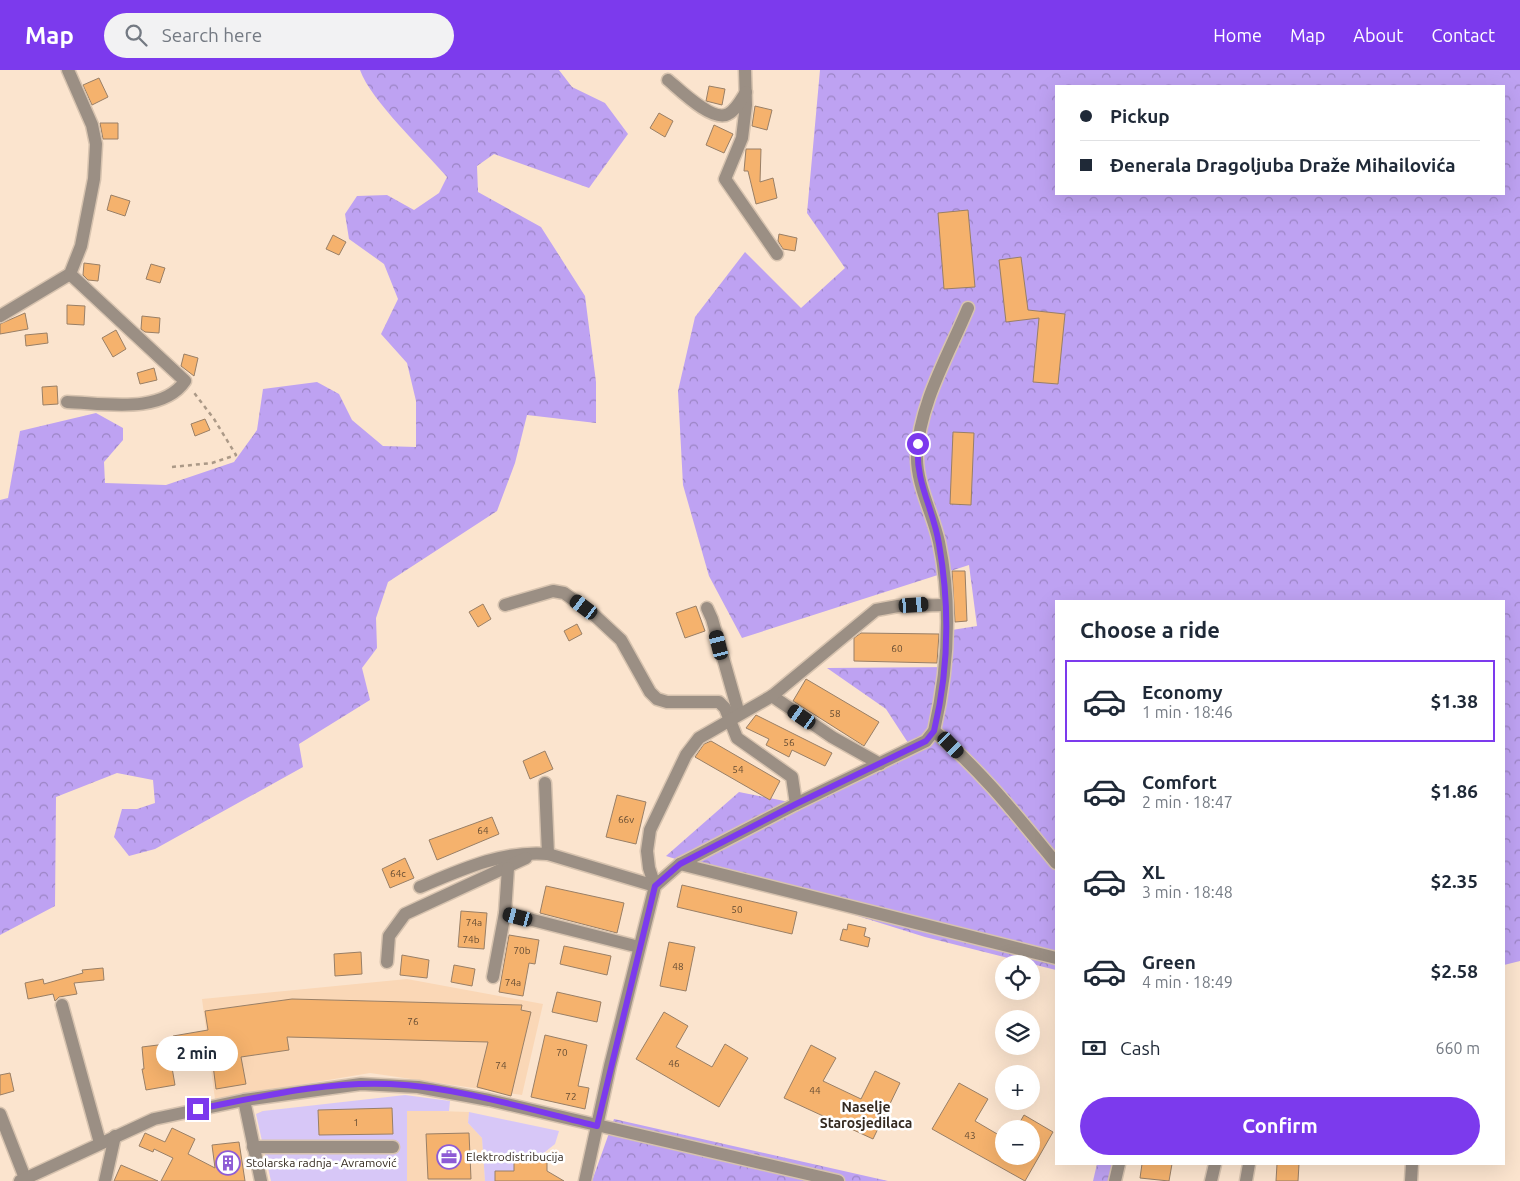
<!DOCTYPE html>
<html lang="en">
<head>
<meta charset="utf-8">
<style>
  body { margin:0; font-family:Ubuntu,sans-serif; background:#f2f2f3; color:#1f2937; height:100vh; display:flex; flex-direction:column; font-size:19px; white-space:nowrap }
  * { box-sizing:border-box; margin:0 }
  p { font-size:16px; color:#747a83 }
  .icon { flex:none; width:28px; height:28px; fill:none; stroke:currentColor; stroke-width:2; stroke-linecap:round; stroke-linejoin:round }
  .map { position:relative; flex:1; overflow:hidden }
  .sheet { position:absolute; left:1055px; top:530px; width:450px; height:565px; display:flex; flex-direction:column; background:#fff; border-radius:0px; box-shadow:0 5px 20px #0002 }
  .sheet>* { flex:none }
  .banner { position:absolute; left:1055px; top:15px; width:450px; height:110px; border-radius:0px; box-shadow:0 5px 20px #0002; display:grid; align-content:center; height:110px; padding:0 25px; background:#fff }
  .tools { position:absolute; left:995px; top:885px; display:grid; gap:10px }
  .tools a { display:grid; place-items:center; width:45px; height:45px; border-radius:50%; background:#fff; box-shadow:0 5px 20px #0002; font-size:25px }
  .end { position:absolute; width:22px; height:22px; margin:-11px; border:6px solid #7c3aed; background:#fff; box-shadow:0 0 0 2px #fff }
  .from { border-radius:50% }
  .bubble { position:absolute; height:35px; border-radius:18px; background:#fff; box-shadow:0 5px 20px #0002; font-size:16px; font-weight:700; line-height:35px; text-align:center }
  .car { position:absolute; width:15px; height:30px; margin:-15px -8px; border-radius:6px; box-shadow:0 0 4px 1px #0007; background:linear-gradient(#222 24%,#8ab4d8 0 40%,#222 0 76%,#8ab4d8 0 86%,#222 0) }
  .banner b { display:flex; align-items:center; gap:18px; height:48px; font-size:19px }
  .banner b+b { border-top:1px solid #e0e1e3 }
  .banner i { width:12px; height:12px; background:#1f2937 }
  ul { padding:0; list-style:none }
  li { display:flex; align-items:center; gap:15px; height:82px; margin:0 10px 8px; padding:0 15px; border:2px solid transparent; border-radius:0px }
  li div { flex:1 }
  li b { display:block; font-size:19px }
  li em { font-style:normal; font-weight:700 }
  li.current { border-color:#7c3aed }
  li>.icon { width:45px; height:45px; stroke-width:1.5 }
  h2 { padding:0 25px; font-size:22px; line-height:60px }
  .pay { display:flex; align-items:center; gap:12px; height:55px; padding:0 25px; font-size:19px }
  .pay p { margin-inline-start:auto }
  .button { display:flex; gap:10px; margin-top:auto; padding:10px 25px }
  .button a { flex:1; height:58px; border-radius:30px; background:#7c3aed; color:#fff; font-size:20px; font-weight:700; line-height:58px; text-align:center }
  header { display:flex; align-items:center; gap:30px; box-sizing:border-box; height:70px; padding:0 25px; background:#7c3aed; color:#fff }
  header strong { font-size:24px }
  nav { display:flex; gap:28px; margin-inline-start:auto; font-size:18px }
  .search { width:350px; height:45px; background:#f2f2f3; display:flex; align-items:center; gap:12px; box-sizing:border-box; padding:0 18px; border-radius:28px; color:#747a83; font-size:19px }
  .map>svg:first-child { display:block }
  .built { fill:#fad7b6 }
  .green { fill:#d7c7f7 }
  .forest { fill:url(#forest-crowns); fill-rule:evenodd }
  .building { fill:#f5b26d; stroke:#997f66 }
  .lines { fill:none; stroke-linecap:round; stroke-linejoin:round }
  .minor-casing { stroke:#d7c3af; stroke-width:15 }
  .path { stroke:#ab9987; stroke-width:2.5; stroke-dasharray:4 4; stroke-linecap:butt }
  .minor { stroke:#9b8f84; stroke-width:12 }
  .route { stroke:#7c3aed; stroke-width:6 }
  .labels { text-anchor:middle; stroke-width:5; stroke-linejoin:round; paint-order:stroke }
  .number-label { font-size:10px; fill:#654c33 }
  .poi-label { font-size:12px; fill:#352a20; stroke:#fff; text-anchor:start }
  .neighbourhood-label { font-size:14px; font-weight:bold; fill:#352a20; stroke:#fff }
</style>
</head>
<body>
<header>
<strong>Map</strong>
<div class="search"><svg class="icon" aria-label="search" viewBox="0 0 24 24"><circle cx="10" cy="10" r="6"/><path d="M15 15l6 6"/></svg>Search here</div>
<nav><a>Home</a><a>Map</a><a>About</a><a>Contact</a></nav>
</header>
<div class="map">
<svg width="1520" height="1111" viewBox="0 0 1520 1111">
  <defs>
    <pattern id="forest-crowns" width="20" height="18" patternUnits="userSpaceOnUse" patternTransform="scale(1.25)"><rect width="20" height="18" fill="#bea2f2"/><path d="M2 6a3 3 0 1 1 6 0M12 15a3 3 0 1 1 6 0" fill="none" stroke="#9b84c4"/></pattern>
  </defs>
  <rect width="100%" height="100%" fill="#fbe4ce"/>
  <g class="built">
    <polygon points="407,909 543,934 522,1025 370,1003 215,1029 202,929"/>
    <polygon points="407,1040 469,1042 468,1053 482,1068 485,1111 407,1111 407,1088 256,1044 263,1041"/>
  </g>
  <g class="green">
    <polygon points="405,1025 450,1031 449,1041 407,1041 407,1111 271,1111 256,1044 263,1041"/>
    <polygon points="469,1042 559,1061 555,1074 521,1101 495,1101 495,1111 485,1111 482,1068 468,1053"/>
  </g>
  <g class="forest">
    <path d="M360,0h199l13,17 33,16 23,31 -39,54 -95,-34 -17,12 1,26 63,35 44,69 11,86v41l-69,-8 -12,48 -18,48 -109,71 -12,36 1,30 -15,20 8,32 -71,44 4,23 -148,82 -26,7 -15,-19 8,-28h15l18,-6 -2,-23 -36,-7 -61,24 -1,109 -55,29v-435l8,-2 12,-67 76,-18 27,15v12l-19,22 1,21 61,2 68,-23 23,-32 6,-41 54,-7 22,12 13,26 31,26 33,1v-46l-9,-38 -26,-29 17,-35 -14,-35 -35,-25 -4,-25 12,-18 30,-1 27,15 25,-17 8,-16c-23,-27 -76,-76 -87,-107z"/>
    <path d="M820,0h700v891l-16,4v-364h-448v369l-131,-33 -259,-81 73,-64 65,13 110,-53 -28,-43 -59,-41 124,-1 1,-37 25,-4 -8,-61 -227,73 -33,-62 -26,-91 -5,-94 17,-74 50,-65 56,56 44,-40 -38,-55zM1056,16h448v108h-448z"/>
    <polygon points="614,1049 888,1111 592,1111"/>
    <polygon points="1097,1094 1126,1094 1122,1111 1093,1111"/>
  </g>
  <g class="building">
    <polygon points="99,8 108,27 92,35 83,15"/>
    <polygon points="709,16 725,19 722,35 706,31"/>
    <polygon points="755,36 772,40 767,60 752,56"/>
    <polygon points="659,43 673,51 665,67 650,58"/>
    <polygon points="100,53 118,53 118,69 103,69"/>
    <polygon points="714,55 733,64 724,83 706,75"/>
    <polygon points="746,79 761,79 760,112 773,108 777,128 756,134 748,101 744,101"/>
    <polygon points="111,125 130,131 125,146 107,140"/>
    <polygon points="968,140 975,217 944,219 938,143"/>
    <polygon points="779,164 797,168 795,181 783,179 778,171"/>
    <polygon points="333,165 346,172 339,185 326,179"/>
    <polygon points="1021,187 1028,240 1065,244 1058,314 1033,312 1039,248 1006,252 999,190"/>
    <polygon points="84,193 100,195 98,211 88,210 83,205"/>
    <polygon points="151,194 165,198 160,213 146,209"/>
    <polygon points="67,235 85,236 84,255 67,254"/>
    <polygon points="25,243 28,259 0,264 0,254"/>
    <polygon points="142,246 160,248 159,263 145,262 141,259"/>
    <polygon points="116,260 126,279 113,287 102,268"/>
    <polygon points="47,263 48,273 26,276 25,265"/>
    <polygon points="184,284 198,288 194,306 181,296"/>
    <polygon points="154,298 157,310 140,314 137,303"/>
    <polygon points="57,316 58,334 43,335 42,317"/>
    <polygon points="205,349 210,360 195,366 191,354"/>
    <polygon points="953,362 974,363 971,435 950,434"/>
    <polygon points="952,501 965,501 967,551 955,552"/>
    <polygon points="483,534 491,549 478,557 469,542"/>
    <polygon points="696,536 705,561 685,568 676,543"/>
    <polygon points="577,554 582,564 569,571 564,561"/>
    <polygon points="861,563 939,564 937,593 854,591 854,568"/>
    <polygon points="806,609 879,652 864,676 793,631"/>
    <polygon points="756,645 832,683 825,696 792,680 789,687 766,675 769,669 746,658"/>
    <polygon points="711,671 780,711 770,730 695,687 704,674"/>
    <polygon points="545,681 553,699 530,709 523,691"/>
    <polygon points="617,725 646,732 636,774 606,767"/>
    <polygon points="492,747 499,764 437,790 429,770"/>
    <polygon points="405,788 414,808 390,818 382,799"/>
    <polygon points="682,815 797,842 792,864 677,837"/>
    <polygon points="546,816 624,833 617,863 540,843"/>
    <polygon points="461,841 487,843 484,879 458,877"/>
    <polygon points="848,854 866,858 864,866 870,868 868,877 840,870 843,859 847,860"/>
    <polygon points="509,865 539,870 535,894 529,893 523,926 499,922"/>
    <polygon points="669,872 695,877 686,921 660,916"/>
    <polygon points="564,876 611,886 607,905 560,894"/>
    <polygon points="361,882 362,904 335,906 334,884"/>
    <polygon points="402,885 429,890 427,908 400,905"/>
    <polygon points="454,895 475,899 472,916 451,912"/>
    <polygon points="103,898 104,910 74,913 77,924 59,927 55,931 53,924 28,929 25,913 43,909 44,914 83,903 82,900"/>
    <polygon points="557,922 601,932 597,952 552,942"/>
    <polygon points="292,929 522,935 521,940 531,942 511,1026 477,1017 488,972 287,967 289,980 241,987 246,1014 216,1019 211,979 170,986 175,1015 146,1020 142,999 144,999 142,977 174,973 173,966 208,960 205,941"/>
    <polygon points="664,942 688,956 676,977 712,997 725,974 748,988 719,1037 636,989"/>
    <polygon points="545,965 587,975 578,1016 589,1018 585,1039 531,1027"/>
    <polygon points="811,975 836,988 823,1011 861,1029 875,1001 900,1013 873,1069 784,1028"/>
    <polygon points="10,1003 14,1021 0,1025 0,1005"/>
    <polygon points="959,1013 988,1029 975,1051 1004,1068 1004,1086 1031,1086 1031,1059 1016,1059 1024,1045 1053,1062 1025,1111 932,1059"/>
    <polygon points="392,1038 393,1064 319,1065 318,1040"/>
    <polygon points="172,1058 195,1069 188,1084 215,1098 212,1075 239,1072 245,1111 161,1111 173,1088 154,1079 153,1082 139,1076 145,1063 165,1072"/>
    <polygon points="469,1063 471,1109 428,1109 426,1064"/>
    <polygon points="514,1089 547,1090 547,1101 564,1111 495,1111 495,1101 514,1101"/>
    <polygon points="1142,1094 1172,1094 1169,1111 1140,1108"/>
    <polygon points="1277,1094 1299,1094 1298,1111 1276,1111"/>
    <polygon points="121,1095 158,1111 114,1111"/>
  </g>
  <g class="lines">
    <g class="minor-casing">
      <g id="minor">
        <polyline points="745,0 746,35 742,68 725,109 777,184"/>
        <path d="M668,10c12,10 45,43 60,34 8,-4 13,-14 18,-22"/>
        <polyline points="0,246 70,204 81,176 94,109 96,74 92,55 68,0"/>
        <path d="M67,332c36,1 95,13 118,-21l-115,-107"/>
        <polyline points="505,535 553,521 564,523 592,543 621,570 650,622 657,629 667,632 719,632 725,638 737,668 792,707 796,734"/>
        <polyline points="707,538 712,549 737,637 731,651"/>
        <polyline points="772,626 832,667 880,694"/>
        <path d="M934,661c46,38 84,86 122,132"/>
        <polyline points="545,713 548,784"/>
        <polyline points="680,794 1056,888"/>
        <polyline points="655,816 649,798 647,781 650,760 686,685 699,668 772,626 876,540 898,536 946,535"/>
        <path d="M420,817c40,-17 83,-37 128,-33l107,32"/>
        <polyline points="505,843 639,877"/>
        <polyline points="387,892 389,866 405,844 526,788"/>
        <polyline points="493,907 505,843 508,798"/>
        <polyline points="62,935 100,1073"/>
        <polyline points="244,1030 261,1111"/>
        <polyline points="0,1044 25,1108"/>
        <polyline points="253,1077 393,1077"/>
        <polyline points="20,1111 154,1049 244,1030 361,1014 418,1017 489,1030 838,1111"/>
        <polyline points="105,1111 115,1066"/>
        <path d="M585,1111l25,-115 45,-180 25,-22 116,-60 130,-63 8,-10c14,-61 18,-127 5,-189 -6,-28 -23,-58 -22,-87 2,-51 32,-101 51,-147"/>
        <polyline points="1115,1111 1119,1094"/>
        <polyline points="1211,1111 1215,1094"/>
        <polyline points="1246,1111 1249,1094"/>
        <polyline points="1411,1111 1412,1094"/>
      </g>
    </g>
    <polyline class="path" points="172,397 212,393 236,385 214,349 192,320"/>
    <use href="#minor" class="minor"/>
  </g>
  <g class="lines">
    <path class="route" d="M198,1039c62,-12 128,-28 192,-25 68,3 141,26 207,42l58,-240 25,-22 116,-60 130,-63 8,-10c15,-62 16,-124 5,-187 -6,-37 -24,-61 -21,-100"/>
  </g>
  <defs>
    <g id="office-ring" transform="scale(1.25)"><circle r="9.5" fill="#fff" stroke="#8e5cd5" stroke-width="1.5"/><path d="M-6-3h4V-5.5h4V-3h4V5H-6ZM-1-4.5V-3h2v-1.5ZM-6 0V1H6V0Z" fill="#8e5cd5"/></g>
    <g id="building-ring" transform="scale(1.25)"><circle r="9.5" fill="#fff" stroke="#8e5cd5" stroke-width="1.5"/><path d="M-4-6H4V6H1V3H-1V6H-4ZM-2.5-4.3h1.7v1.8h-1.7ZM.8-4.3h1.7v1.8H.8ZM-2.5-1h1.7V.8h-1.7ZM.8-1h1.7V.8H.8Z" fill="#8e5cd5"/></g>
  </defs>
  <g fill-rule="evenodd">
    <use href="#office-ring" x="449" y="1087"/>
    <use href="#building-ring" x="228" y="1093"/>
  </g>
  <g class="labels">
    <g class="number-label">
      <text x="897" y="582">60</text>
      <text x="835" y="647">58</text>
      <text x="789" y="676">56</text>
      <text x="738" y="703">54</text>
      <text x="626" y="753">66v</text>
      <text x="483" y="764">64</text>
      <text x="398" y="807">64c</text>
      <text x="737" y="843">50</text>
      <text x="474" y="856">74a</text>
      <text x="471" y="873">74b</text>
      <text x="522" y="884">70b</text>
      <text x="678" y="900">48</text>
      <text x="513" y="916">74a</text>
      <text x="413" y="955">76</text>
      <text x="562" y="986">70</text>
      <text x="674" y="997">46</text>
      <text x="501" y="999">74</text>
      <text x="815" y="1024">44</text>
      <text x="571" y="1030">72</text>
      <text x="356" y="1056">1</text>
      <text x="970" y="1069">43</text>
    </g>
    <g class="poi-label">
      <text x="466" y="1091">Elektrodistribucija</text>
      <text x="246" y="1097">Stolarska radnja - Avramović</text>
    </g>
    <g class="neighbourhood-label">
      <text x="866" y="1042">Naselje<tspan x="866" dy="16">Starosjedilaca</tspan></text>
    </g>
  </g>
</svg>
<div class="tools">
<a><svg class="icon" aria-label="locate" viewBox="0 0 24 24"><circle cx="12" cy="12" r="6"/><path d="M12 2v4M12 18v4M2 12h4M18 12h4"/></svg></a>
<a><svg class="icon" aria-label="layers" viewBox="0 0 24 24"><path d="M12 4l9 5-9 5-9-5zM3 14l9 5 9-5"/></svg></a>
<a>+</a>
<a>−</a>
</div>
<i class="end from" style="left:918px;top:374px"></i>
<i class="end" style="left:198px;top:1039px"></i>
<div class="bubble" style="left:156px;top:966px;width:82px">2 min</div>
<i class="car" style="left:914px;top:535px;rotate:86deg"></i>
<i class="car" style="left:584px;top:537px;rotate:307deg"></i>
<i class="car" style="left:719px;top:575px;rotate:346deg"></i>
<i class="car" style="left:802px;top:647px;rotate:305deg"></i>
<i class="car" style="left:951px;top:675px;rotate:136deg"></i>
<i class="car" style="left:518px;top:847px;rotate:285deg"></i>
<div class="banner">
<b><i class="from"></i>Pickup</b>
<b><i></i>Đenerala Dragoljuba Draže Mihailovića</b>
</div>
<section class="sheet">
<h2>Choose a ride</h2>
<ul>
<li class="current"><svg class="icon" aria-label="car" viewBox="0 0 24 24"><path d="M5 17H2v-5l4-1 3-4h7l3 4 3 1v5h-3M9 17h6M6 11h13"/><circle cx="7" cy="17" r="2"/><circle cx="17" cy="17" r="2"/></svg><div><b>Economy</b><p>1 min · 18:46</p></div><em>$1.38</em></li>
<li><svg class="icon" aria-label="car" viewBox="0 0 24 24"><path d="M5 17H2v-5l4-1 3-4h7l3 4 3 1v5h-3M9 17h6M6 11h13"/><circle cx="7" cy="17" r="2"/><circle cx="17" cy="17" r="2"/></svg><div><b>Comfort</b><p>2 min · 18:47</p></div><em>$1.86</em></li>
<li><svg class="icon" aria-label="car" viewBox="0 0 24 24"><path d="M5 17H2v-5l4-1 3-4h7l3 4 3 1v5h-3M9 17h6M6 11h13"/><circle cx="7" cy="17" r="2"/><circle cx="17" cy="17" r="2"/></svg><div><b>XL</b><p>3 min · 18:48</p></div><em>$2.35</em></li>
<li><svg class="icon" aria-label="car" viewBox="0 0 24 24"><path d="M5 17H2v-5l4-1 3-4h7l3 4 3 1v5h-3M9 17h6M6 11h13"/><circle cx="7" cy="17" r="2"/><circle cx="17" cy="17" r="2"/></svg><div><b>Green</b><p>4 min · 18:49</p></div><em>$2.58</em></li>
</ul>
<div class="pay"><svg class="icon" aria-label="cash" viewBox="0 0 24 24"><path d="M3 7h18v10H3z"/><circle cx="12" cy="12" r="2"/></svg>Cash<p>660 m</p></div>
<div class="button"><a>Confirm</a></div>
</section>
</div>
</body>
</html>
